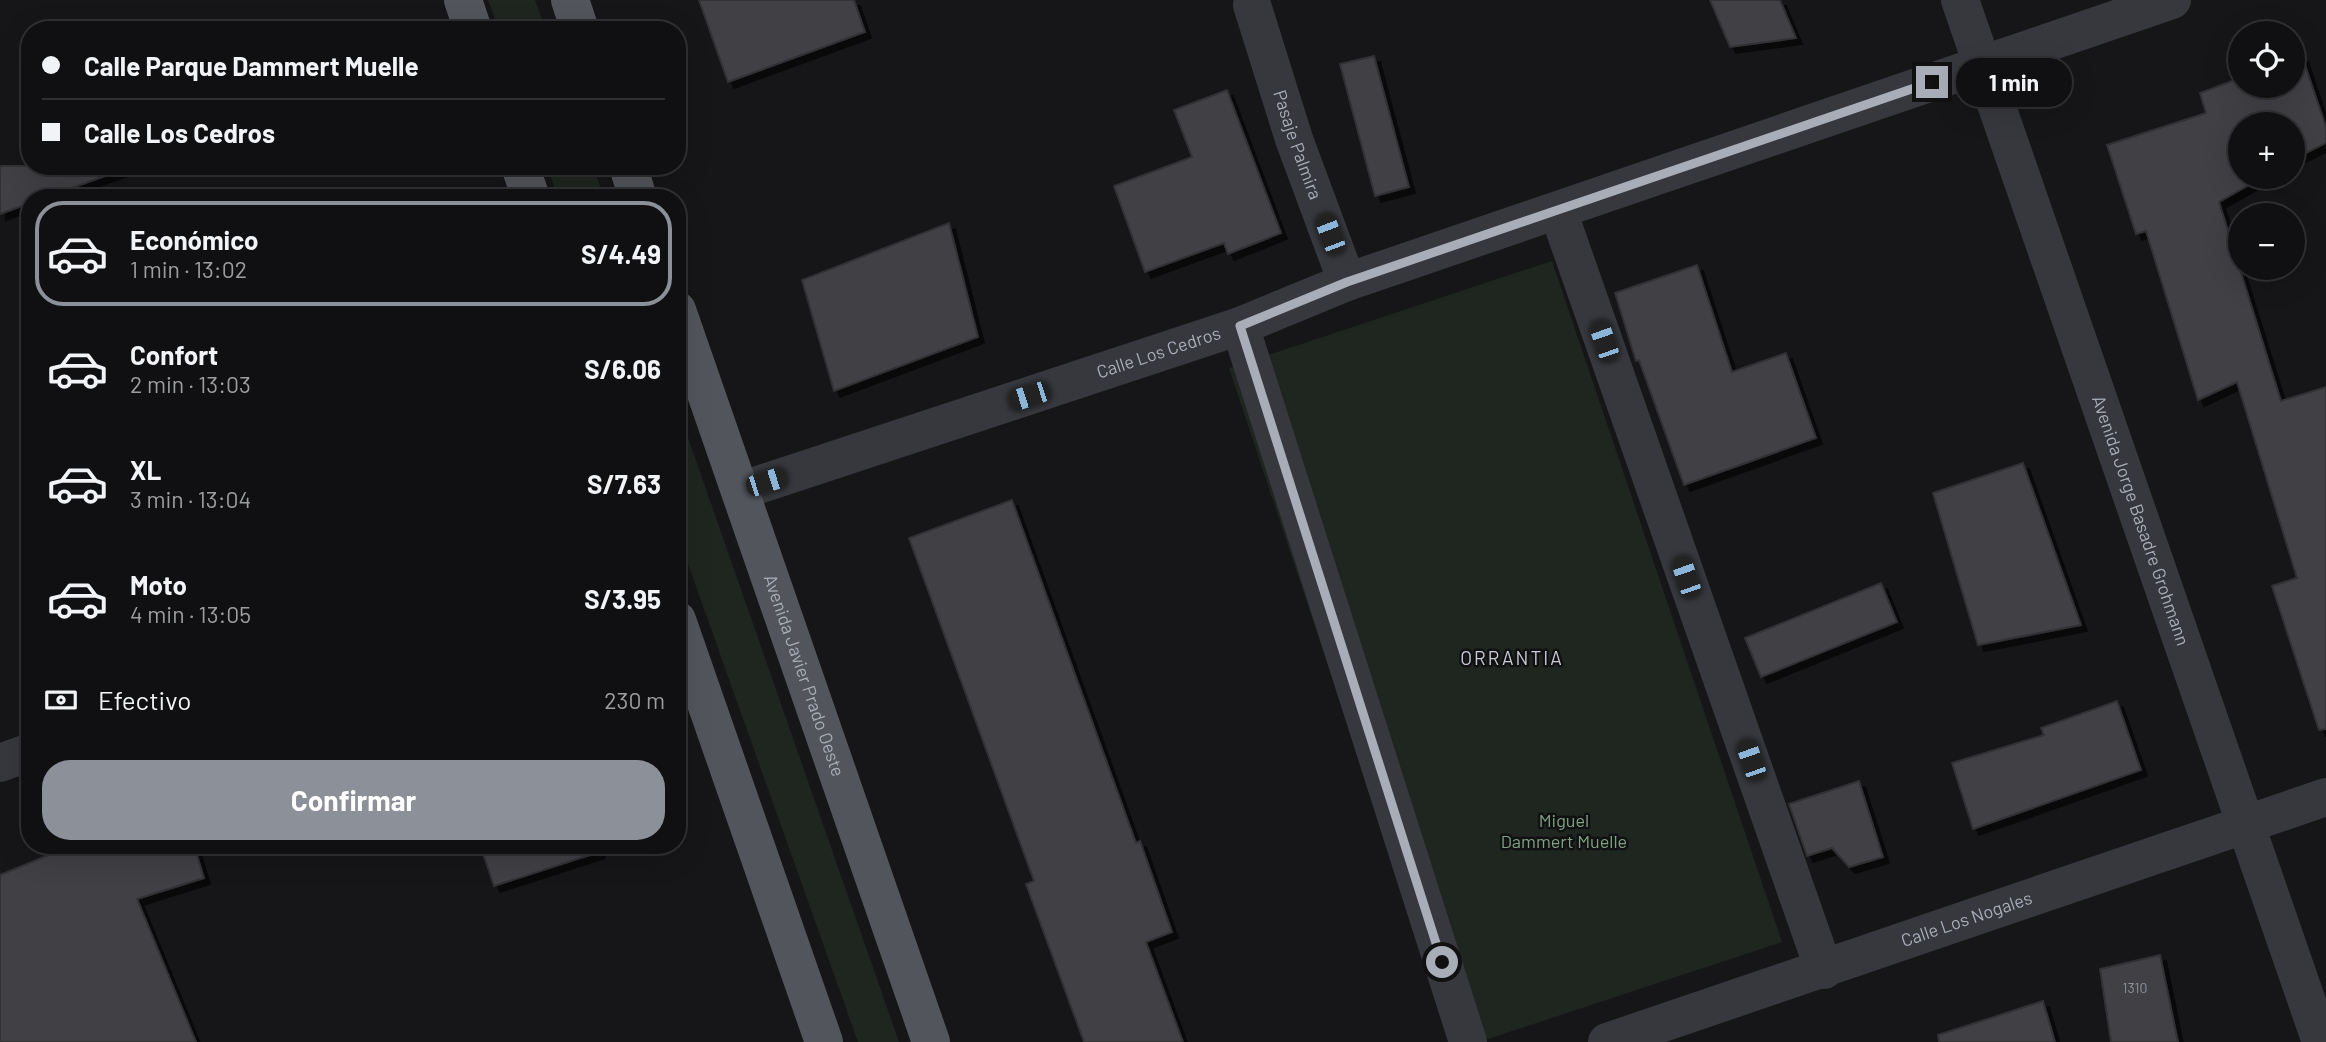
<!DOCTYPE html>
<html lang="es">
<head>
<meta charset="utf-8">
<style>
  body { margin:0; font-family:Barlow,sans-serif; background:#19191b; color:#f1f3f6; height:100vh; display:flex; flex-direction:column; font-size:26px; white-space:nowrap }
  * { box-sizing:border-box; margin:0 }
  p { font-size:23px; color:#9c9d9f }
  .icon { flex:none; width:38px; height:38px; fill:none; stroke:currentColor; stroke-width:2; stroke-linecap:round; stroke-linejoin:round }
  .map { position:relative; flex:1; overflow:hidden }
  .drawer { position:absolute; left:21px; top:189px; width:665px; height:665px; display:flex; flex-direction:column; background:#101012; border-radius:28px; box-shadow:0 7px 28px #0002,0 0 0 2px #303032 }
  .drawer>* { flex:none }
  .guide { position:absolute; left:21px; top:21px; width:665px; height:154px; border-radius:28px; box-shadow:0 7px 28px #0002,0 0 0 2px #303032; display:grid; align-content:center; height:154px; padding:0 21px; background:#101012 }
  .controls { position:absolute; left:2228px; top:21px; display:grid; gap:14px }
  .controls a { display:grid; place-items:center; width:77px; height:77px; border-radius:50%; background:#101012; box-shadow:0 7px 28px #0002,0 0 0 2px #303032; font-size:35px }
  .end { position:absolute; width:32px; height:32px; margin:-16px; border:9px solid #a8adb8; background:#111; box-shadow:0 0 0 4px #111 }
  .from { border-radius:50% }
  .bubble { position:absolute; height:49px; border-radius:24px; background:#101012; box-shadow:0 7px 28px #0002,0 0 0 2px #303032; font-size:23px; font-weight:700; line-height:49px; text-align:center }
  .car { position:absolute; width:21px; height:42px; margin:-21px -10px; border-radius:9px; box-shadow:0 0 5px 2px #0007; background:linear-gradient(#222 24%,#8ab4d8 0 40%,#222 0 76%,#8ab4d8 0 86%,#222 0) }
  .guide b { display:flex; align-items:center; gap:24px; height:66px; font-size:26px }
  .guide b+b { border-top:2px solid #303032 }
  .guide i { width:18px; height:18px; background:#f1f3f6 }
  ul { padding:12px 0 0; list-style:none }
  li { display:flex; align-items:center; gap:21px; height:105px; margin:0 14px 10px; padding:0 7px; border:4px solid transparent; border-radius:28px }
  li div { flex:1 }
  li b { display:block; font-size:26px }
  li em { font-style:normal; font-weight:700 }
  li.on { border-color:#8c9099 }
  li>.icon { width:63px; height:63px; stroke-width:1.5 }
  .pay { display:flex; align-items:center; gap:18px; height:77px; padding:0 21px; font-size:26px }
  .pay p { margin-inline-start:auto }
  .button { display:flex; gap:14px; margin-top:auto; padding:14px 21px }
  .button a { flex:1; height:80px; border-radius:28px; background:#8c9099; color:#fff; font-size:28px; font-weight:700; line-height:80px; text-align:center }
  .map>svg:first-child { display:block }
  .green { fill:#1e261f }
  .building { fill:#404145; stroke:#303034; stroke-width:2; filter:url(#shadow) }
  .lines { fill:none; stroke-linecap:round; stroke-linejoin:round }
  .minor { stroke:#37383d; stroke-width:38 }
  .major { stroke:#53555c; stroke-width:38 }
  .route { stroke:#a8adb8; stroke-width:9 }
  .labels { text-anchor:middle; stroke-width:5; stroke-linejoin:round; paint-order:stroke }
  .number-label { font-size:14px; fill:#8e929b }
  .street-label { font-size:18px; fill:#a8adb8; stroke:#111113 }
  .park-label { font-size:18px; fill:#7fa381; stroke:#111113 }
  .neighbourhood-label { font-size:19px; letter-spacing:2px; fill:#c9ccd4; stroke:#111113 }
</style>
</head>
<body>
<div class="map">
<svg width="2326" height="1042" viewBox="0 0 2326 1042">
  <defs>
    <filter id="shadow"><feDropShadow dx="6" dy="6" stdDeviation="0" flood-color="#0009"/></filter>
  </defs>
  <rect width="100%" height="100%" fill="#161618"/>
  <g class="green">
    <polygon points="488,0 535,0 546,30 499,30"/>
    <polygon points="547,166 593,166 604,198 558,198"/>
    <polygon points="1552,261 1782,942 1479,1042 1453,1042 1229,368"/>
    <polygon points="677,406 899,1042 858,1042 677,533"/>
  </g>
  <g class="building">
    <polygon points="699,0 854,0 865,32 728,82"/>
    <polygon points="1710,0 1780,0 1796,38 1730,47"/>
    <polygon points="1374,56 1409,187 1375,196 1340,64"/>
    <polygon points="2302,56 2326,127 2326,143 2292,160 2292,124 2240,124 2240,177 2263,177 2219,202 2281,401 2326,387 2326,729 2319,730 2272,586 2297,578 2237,382 2198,400 2146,231 2136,234 2107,145 2206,113 2200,93 2240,78 2240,86 2292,86 2292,59"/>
    <polygon points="1227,90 1281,233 1228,254 1224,243 1145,272 1114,186 1192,157 1174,110"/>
    <polygon points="0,166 119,166 119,171 44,198 30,198 30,203 0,214"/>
    <polygon points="949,223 978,337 834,391 802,280"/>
    <polygon points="1697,265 1732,372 1786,353 1816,438 1684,485 1639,360 1636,361 1615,293"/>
    <polygon points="2023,463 2081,625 1978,645 1933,493"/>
    <polygon points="1012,500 1136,843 1140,841 1172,932 1146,942 1183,1042 1084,1042 1026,884 1034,881 909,538"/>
    <polygon points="1881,583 1897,622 1761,677 1745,638"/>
    <polygon points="2117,701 2141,770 1973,829 1952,763 2044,735 2041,728"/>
    <polygon points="1859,781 1883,857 1849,867 1832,848 1807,856 1789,804"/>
    <polygon points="73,845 194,845 204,878 137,899 196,1042 0,1042 0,875"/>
    <polygon points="480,845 598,845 599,852 494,886"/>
    <polygon points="2160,955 2178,1042 2111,1042 2100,969"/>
    <polygon points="2043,1001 2055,1042 1939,1042 1938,1035"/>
  </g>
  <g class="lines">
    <g class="minor">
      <path id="s1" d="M1960,0l361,1042"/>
      <path id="s2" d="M1252,5l42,134 53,143"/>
      <polyline points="1558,211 1824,970"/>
      <polyline points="1240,326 1468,1042"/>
      <path id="s3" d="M740,491l500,-165 107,-44 825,-282"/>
      <polyline points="0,763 30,752"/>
      <path id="s4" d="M1607,1042l719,-245"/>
    </g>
    <g class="major">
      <polyline points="463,0 473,30"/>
      <polyline points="570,0 580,30"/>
      <polyline points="520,166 531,198"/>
      <polyline points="628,166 638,198"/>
      <path id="s5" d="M677,310l254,732"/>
      <polyline points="677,620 824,1042"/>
    </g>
  </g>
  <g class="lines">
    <polyline class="route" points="1442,962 1240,326 1347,282 1932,82"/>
  </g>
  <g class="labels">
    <g class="number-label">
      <text x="2135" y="993">1310</text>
    </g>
    <g class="street-label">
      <text dy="6" stroke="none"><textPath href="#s2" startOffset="147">Pasaje Palmira</textPath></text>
      <text dy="6" stroke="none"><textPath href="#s3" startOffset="441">Calle Los Cedros</textPath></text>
      <text dy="6" stroke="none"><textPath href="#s1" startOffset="551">Avenida Jorge Basadre Grohmann</textPath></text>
      <text dy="6" stroke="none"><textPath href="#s5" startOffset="387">Avenida Javier Prado Oeste</textPath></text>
      <text dy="6" stroke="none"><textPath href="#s4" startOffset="380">Calle Los Nogales</textPath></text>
    </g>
    <g class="park-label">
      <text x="1564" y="827">Miguel<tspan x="1564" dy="21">Dammert Muelle</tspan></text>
    </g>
    <g class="neighbourhood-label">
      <text x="1512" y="665">ORRANTIA</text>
    </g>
  </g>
</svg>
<div class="controls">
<a><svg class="icon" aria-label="locate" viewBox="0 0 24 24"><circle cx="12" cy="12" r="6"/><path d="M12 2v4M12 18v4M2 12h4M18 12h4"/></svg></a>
<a>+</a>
<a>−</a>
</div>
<i class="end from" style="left:1442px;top:962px"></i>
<i class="end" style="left:1932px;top:82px"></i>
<div class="bubble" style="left:1956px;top:58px;width:116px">1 min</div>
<i class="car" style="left:1330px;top:234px;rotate:339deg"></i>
<i class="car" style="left:1604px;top:341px;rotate:341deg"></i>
<i class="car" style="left:1029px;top:396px;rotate:252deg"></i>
<i class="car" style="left:766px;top:482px;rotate:72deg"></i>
<i class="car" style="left:1686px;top:577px;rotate:341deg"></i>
<i class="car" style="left:1751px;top:760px;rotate:341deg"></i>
<div class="guide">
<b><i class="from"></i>Calle Parque Dammert Muelle</b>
<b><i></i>Calle Los Cedros</b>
</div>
<section class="drawer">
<ul>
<li class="on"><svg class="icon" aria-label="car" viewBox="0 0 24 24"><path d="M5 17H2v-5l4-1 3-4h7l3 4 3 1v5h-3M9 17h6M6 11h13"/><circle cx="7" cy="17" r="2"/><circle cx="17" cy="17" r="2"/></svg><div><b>Económico</b><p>1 min · 13:02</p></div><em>S/4.49</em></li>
<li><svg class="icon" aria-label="car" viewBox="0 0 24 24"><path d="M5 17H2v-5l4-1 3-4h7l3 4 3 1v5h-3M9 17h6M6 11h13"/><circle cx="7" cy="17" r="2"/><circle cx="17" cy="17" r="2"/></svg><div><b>Confort</b><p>2 min · 13:03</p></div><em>S/6.06</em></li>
<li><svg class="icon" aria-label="car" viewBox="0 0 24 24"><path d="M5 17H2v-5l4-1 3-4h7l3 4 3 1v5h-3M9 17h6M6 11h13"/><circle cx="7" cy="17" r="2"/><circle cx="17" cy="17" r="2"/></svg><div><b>XL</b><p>3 min · 13:04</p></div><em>S/7.63</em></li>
<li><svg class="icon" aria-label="car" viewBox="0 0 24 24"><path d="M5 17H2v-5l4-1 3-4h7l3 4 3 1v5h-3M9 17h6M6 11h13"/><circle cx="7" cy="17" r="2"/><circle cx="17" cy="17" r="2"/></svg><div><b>Moto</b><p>4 min · 13:05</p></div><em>S/3.95</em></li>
</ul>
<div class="pay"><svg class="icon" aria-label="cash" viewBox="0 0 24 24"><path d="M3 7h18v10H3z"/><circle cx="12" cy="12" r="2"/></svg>Efectivo<p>230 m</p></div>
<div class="button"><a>Confirmar</a></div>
</section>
</div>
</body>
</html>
